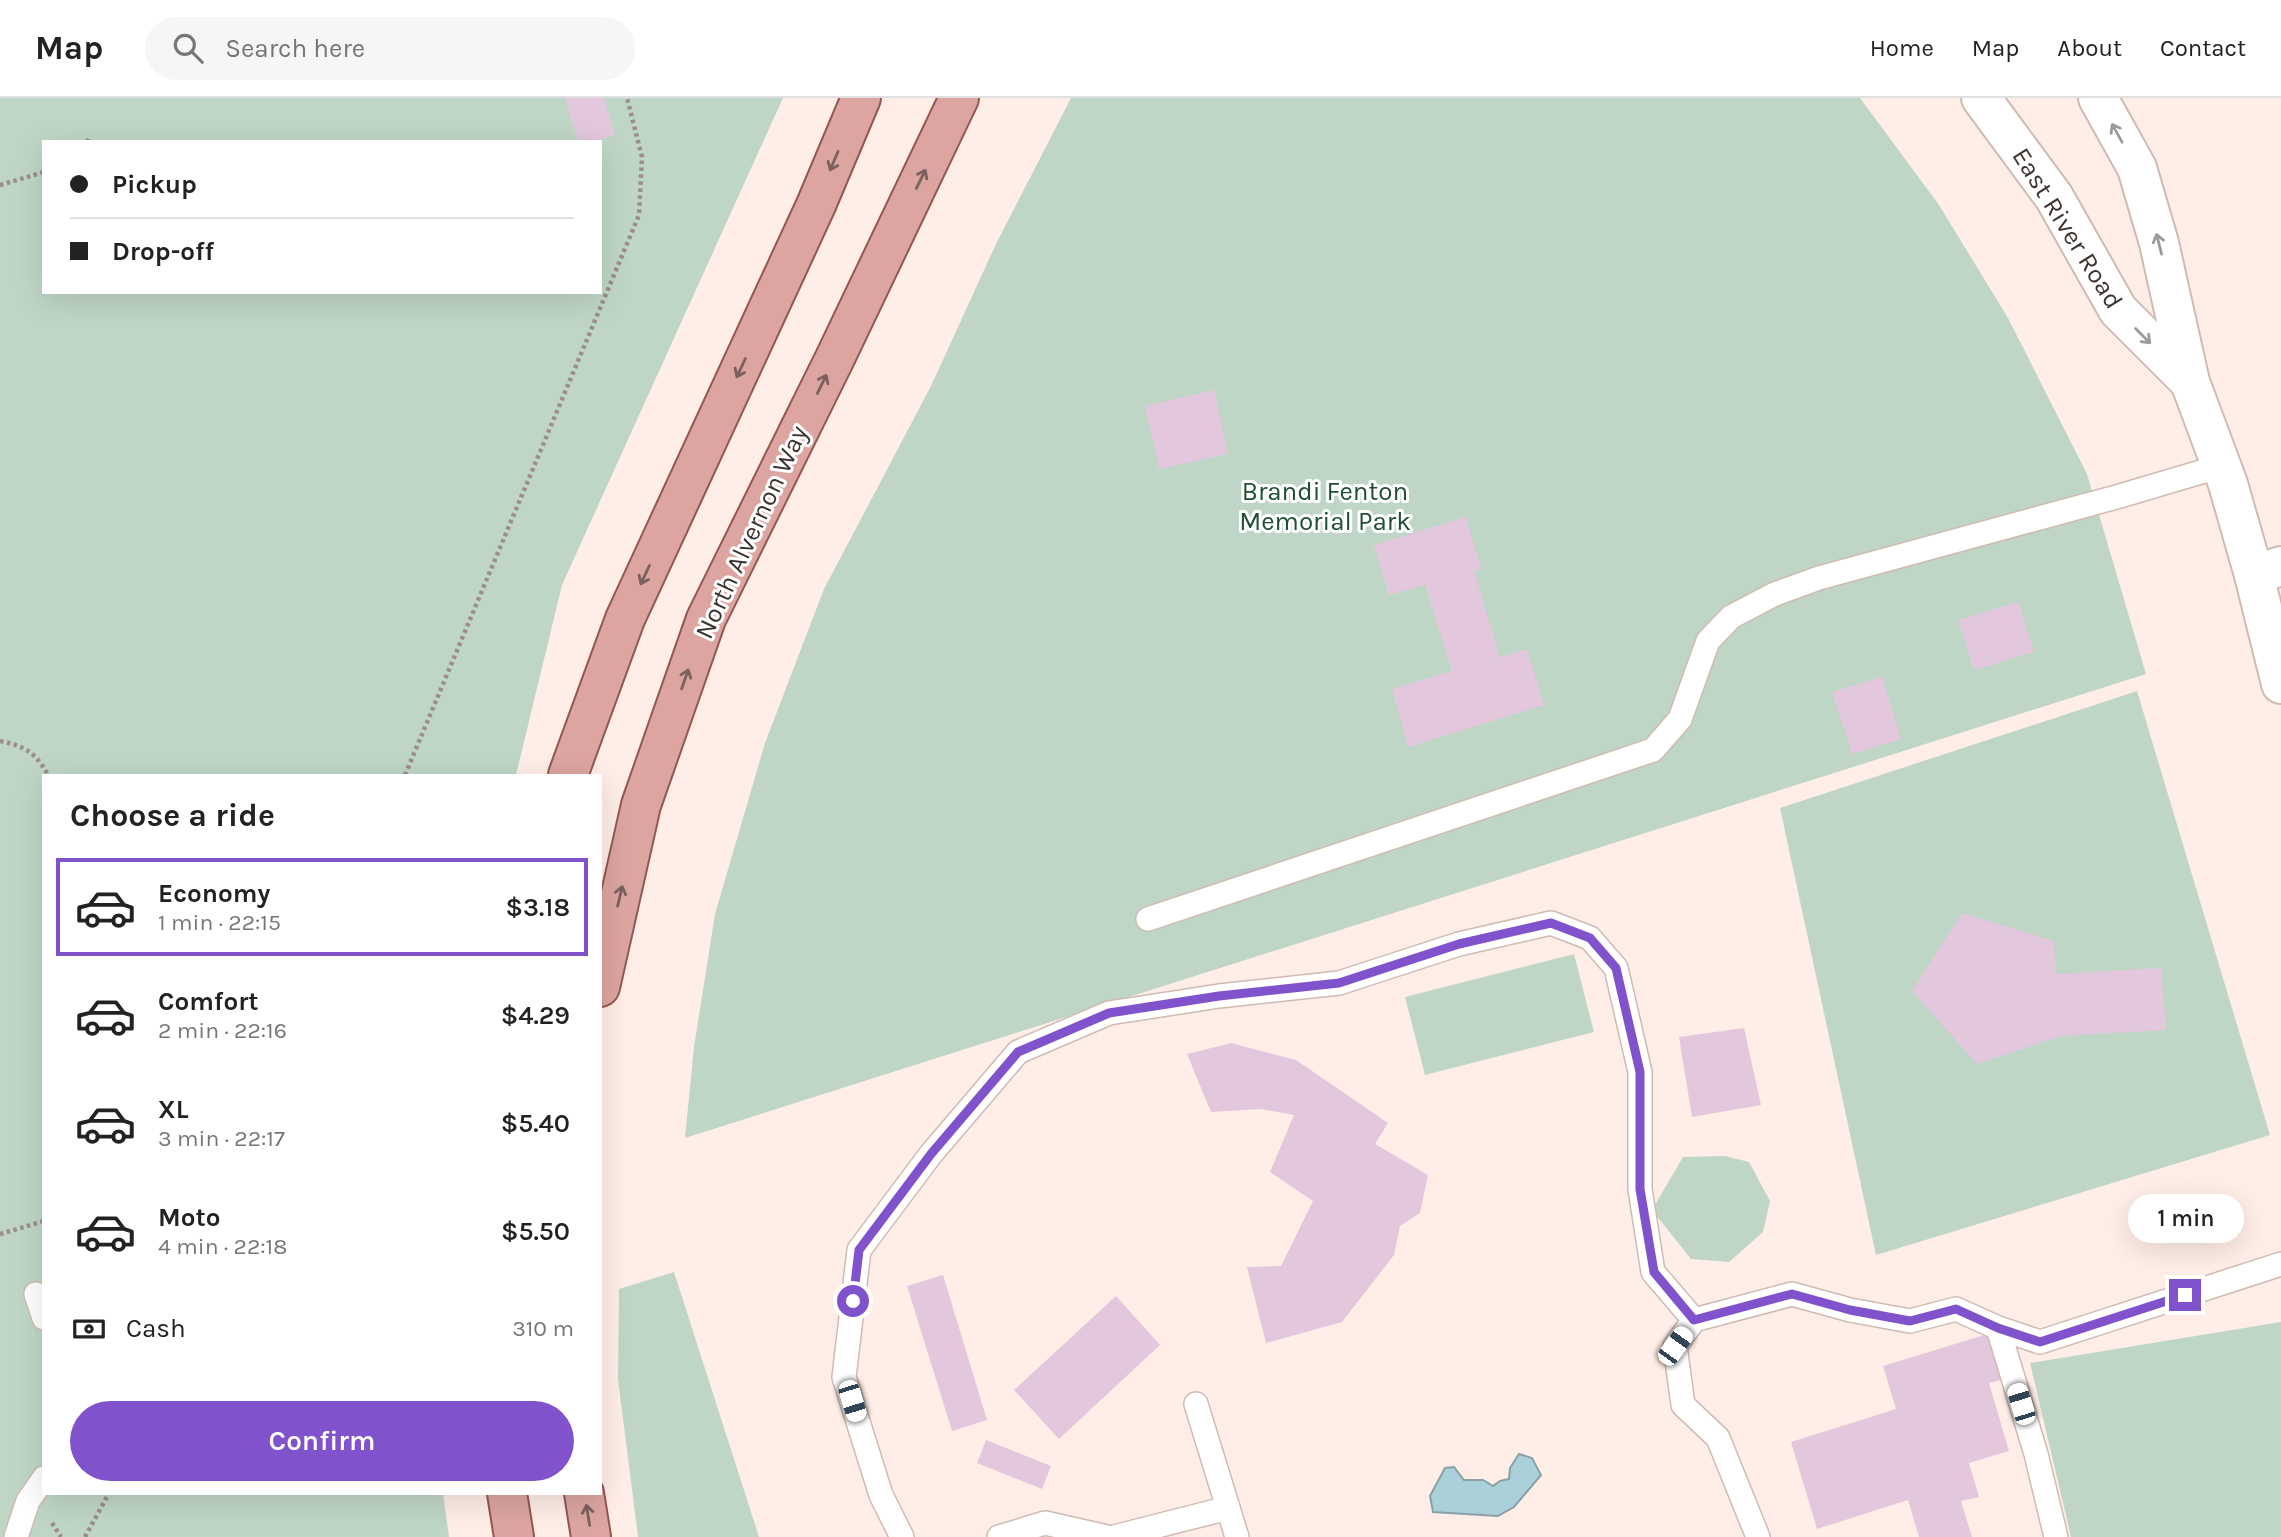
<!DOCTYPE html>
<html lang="en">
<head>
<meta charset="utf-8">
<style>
  body { margin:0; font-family:Karla,sans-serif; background:#f6f6f6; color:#222; height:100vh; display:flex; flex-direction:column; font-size:26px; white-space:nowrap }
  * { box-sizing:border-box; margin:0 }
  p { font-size:23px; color:#767676 }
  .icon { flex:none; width:38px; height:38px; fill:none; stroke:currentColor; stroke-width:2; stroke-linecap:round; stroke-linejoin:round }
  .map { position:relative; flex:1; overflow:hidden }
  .side { position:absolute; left:42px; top:676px; width:560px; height:721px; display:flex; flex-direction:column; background:#fff; border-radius:0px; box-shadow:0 7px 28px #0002 }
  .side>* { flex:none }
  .guide { position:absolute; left:42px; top:42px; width:560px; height:154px; border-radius:0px; box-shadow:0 7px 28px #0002; display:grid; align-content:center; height:154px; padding:0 28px; background:#fff }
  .end { position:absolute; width:32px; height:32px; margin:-16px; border:9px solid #8053cd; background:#fff; box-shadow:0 0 0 4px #fff }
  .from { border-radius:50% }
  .bubble { position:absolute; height:49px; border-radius:24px; background:#fff; box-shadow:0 7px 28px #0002; font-size:23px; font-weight:600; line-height:49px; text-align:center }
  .car { position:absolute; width:21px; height:42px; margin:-21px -10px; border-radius:9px; box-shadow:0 0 5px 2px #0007; background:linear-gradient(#fff 24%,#345 0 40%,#fff 0 76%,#345 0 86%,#fff 0) }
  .guide b { display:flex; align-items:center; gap:24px; height:66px; font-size:26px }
  .guide b+b { border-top:2px solid #e0e0e0 }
  .guide i { width:18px; height:18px; background:#222 }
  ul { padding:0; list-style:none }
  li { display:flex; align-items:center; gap:21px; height:98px; margin:0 14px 10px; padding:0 14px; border:4px solid transparent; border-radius:0px }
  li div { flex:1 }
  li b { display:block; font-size:26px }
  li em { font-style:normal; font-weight:600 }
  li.on { border-color:#8053cd }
  li>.icon { width:63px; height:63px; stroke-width:1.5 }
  h2 { padding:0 28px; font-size:32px; line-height:84px }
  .pay { display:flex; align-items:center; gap:18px; height:77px; padding:0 28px; font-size:26px }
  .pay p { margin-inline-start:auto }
  .button { display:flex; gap:14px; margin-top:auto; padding:14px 28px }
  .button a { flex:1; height:80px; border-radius:42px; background:#8053cd; color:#fff; font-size:28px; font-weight:600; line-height:80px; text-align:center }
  header { display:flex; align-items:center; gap:42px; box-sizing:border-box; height:98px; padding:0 35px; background:#fff; border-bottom:2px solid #e0e0e0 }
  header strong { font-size:33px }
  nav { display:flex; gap:38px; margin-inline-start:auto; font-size:24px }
  .search { width:490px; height:63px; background:#f6f6f6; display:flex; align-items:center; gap:18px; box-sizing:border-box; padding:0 24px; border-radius:38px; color:#767676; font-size:26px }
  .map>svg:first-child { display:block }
  .green { fill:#bfd6c6; fill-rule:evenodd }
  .water { fill:#aad0d9; stroke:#89a1a6; stroke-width:2 }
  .building { fill:#e2c7dd }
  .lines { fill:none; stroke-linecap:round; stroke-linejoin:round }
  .service-casing { stroke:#cfbbb2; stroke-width:26 }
  .minor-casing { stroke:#cfbbb2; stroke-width:42 }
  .tertiary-casing { stroke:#cfbbb2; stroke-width:42 }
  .primary-casing { stroke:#955651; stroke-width:42 }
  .path { stroke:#9b8e89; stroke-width:4.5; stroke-dasharray:3.5 3.5; stroke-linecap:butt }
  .service { stroke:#fff; stroke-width:23 }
  .minor { stroke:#fff; stroke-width:38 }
  .tertiary { stroke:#fff; stroke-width:38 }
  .primary { stroke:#dca5a1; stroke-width:38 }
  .oneway { stroke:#9d9997 }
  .oneway2 { stroke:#7b615d }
  .route { stroke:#8053cd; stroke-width:9 }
  .labels { text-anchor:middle; stroke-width:6; stroke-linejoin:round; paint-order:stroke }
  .street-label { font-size:26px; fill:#3b332f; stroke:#fff }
  .park-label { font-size:26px; fill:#1f4f33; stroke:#fff }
</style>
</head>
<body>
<header>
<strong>Map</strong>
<div class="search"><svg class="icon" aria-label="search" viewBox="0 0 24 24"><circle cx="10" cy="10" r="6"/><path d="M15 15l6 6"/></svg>Search here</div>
<nav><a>Home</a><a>Map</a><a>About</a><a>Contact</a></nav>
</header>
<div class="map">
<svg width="2281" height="1439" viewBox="0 0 2281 1439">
  <rect width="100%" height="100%" fill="#ffeee7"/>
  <g class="green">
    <path d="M0,0h783l-221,487 -46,190h-472v718h399l6,44h-449zM44,44h556v150h-556z"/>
    <polygon points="1071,0 1860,0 1939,107 2008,220 2087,376 2146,576 685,1040 694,949 715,816 765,645 824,491 931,288 996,146"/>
    <polygon points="2137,593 2270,1037 1876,1157 1780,710"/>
    <polygon points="1574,856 1594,934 1425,977 1405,899"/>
    <polygon points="1725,1058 1749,1064 1770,1103 1763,1134 1729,1164 1691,1161 1652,1112 1683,1059"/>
    <polygon points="674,1174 759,1439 638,1439 618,1281 619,1191"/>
    <polygon points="2281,1224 2281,1439 2071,1439 2030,1265"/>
  </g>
  <polygon class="water" points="1519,1356 1532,1360 1541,1377 1514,1409 1498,1418 1433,1414 1430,1398 1445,1370 1454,1369 1464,1382 1483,1382 1493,1388 1500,1383 1509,1381 1510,1370"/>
  <g class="building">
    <polygon points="565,0 604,0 615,37 592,44 578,44"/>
    <polygon points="1214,292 1228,356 1159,371 1145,308"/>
    <polygon points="1466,419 1481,471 1474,473 1500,559 1527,551 1544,607 1408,649 1392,591 1452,573 1425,487 1389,497 1374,447"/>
    <polygon points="2018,504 2034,554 1974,572 1958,522"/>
    <polygon points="1882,579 1901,641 1852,656 1832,594"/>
    <polygon points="1962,815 2054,843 2056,876 2161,870 2166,932 2061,938 1977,966 1912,893"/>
    <polygon points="1744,930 1761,1007 1692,1019 1679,939"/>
    <polygon points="1231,945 1296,962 1388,1025 1375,1046 1428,1077 1420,1115 1400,1128 1394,1157 1342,1224 1266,1245 1247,1169 1281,1168 1313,1103 1270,1074 1294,1017 1261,1011 1211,1014 1187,956"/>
    <polygon points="943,1177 987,1322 952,1333 907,1188"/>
    <polygon points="1116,1198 1160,1247 1059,1341 1014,1292"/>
    <polygon points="1994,1234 2008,1280 1989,1285 2009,1353 1969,1365 1979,1399 1961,1403 1972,1439 1919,1439 1908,1402 1817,1431 1791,1344 1896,1311 1883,1268"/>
    <polygon points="986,1342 1051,1368 1042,1391 977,1365"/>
  </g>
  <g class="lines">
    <g class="service-casing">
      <g id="service">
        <polyline points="1148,821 1653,652 1680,621 1708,543 1731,519 1775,496 1819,480 2120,398 2221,368"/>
        <polyline points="36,1196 44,1220"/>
        <polyline points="1998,1230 2036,1356 2056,1439"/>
        <polyline points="1196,1306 1237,1439"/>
        <polyline points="16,1439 28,1403 44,1380"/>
        <polyline points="902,1439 881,1397 844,1279 859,1152 931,1056 1018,954 1109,915 1219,898 1339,885 1459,846 1551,825 1590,840 1616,870 1640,974 1640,1091 1653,1174 1694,1222"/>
        <polyline points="999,1439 1045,1425 1107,1439"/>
        <polyline points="1114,1439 1228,1410"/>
        <polyline points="1758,1439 1718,1340 1683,1307 1675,1248 1694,1222 1792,1196 1850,1212 1910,1223 1956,1211 1998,1230 2040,1244 2281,1166"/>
      </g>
    </g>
    <g class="minor-casing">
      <polyline id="minor" points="2254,477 2281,468"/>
    </g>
    <g class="tertiary-casing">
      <g id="tertiary">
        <polyline points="1981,0 2054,99 2118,212 2190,284"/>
        <polyline points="2098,0 2137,70 2159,145 2190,284 2228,386 2254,477 2281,586"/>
      </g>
    </g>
    <g class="primary-casing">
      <g id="primary">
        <polyline points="568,677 625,521 816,107 861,0"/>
        <polyline points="600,889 641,707 706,521 835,260 959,0"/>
        <polyline points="507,1395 514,1439"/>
        <polyline points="584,1395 591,1439"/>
      </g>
    </g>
    <g class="path">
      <polyline points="87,44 89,41"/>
      <polyline points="0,87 44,74"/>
      <path d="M0,643c25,5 36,12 48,34"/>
      <polyline points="405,677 639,117 642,59 627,0"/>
      <polyline points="0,1136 44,1123"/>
      <polyline points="52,1425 61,1439"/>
      <polyline points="85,1439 109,1395"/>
    </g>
    <use href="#service" class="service"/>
    <use href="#minor" class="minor"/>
    <use href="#tertiary" class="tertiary"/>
    <use href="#primary" class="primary"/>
  </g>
  <defs><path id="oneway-shaft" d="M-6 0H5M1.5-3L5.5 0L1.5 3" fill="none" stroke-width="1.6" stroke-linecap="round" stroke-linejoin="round" transform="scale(1.75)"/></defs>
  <g class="oneway">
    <use href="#oneway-shaft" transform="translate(2117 35) rotate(-119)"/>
    <use href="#oneway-shaft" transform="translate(2159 146) rotate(-104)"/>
    <use href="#oneway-shaft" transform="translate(2143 238) rotate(45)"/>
  </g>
  <g class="oneway2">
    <use href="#oneway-shaft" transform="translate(834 63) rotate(113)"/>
    <use href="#oneway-shaft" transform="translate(921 81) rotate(-64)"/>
    <use href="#oneway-shaft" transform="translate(741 270) rotate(115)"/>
    <use href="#oneway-shaft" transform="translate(822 286) rotate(-64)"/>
    <use href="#oneway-shaft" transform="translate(645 477) rotate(115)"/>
    <use href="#oneway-shaft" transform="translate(685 581) rotate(-71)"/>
    <use href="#oneway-shaft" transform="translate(620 798) rotate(-77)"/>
    <use href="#oneway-shaft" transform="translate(588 1417) rotate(-99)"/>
  </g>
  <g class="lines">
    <polyline class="route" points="853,1203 859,1152 931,1056 1018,954 1109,915 1219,898 1339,885 1459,846 1551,825 1590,840 1616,870 1640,974 1640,1091 1654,1174 1694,1222 1792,1196 1850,1212 1910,1223 1956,1211 1998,1230 2040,1244 2185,1197"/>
  </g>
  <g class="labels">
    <g class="street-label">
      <text transform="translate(2068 130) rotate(58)" y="9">East River Road</text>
      <text transform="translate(751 434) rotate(-65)" y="9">North Alvernon Way</text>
    </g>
    <g class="park-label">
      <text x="1325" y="402">Brandi Fenton<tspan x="1325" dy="30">Memorial Park</tspan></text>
    </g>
  </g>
</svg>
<i class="end from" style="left:853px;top:1203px"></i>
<i class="end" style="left:2185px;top:1197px"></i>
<div class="bubble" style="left:2128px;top:1096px;width:116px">1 min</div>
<i class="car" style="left:1675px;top:1248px;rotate:36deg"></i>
<i class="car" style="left:852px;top:1303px;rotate:163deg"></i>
<i class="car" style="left:2021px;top:1306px;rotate:343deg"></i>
<div class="guide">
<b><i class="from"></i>Pickup</b>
<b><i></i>Drop-off</b>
</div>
<section class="side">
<h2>Choose a ride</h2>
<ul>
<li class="on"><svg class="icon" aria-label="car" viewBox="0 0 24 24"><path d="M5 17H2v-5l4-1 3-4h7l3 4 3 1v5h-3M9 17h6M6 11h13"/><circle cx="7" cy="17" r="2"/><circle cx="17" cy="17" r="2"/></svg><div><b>Economy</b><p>1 min · 22:15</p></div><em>$3.18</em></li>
<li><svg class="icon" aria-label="car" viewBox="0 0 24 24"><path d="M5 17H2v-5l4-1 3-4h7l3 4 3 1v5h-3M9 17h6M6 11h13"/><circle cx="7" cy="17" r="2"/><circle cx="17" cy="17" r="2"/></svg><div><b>Comfort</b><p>2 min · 22:16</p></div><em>$4.29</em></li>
<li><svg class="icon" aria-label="car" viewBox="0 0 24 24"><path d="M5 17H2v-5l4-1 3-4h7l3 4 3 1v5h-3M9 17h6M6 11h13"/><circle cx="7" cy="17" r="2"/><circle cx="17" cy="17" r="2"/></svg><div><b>XL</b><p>3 min · 22:17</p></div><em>$5.40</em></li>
<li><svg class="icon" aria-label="car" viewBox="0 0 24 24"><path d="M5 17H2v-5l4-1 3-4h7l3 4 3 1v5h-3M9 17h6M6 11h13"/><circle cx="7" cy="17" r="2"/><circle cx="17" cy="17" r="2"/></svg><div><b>Moto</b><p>4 min · 22:18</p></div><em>$5.50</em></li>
</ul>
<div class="pay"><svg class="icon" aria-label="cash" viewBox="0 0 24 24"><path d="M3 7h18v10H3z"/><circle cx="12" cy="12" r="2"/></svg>Cash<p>310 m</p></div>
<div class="button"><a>Confirm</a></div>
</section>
</div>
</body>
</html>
